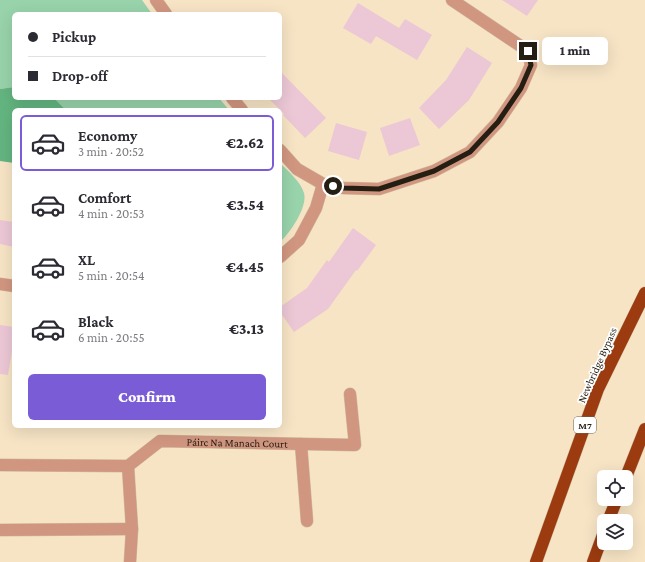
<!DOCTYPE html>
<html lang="en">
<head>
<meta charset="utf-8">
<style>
  body { margin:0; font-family:"Crimson Pro",serif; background:#f2f2f3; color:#2b2b33; height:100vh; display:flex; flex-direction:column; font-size:15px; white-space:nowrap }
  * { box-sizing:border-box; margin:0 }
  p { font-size:13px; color:#7c7c81 }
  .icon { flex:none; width:22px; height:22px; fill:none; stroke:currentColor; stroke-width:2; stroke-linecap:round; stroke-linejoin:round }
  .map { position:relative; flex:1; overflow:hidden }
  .panel { position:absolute; left:12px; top:108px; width:270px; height:320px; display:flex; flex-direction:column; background:#fff; border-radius:6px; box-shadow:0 4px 16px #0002 }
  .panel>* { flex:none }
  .banner { position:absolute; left:12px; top:12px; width:270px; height:88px; border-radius:6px; box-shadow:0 4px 16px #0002; display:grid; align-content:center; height:88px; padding:0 16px; background:#fff }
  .buttons { position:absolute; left:597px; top:470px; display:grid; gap:8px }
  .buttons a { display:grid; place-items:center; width:36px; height:36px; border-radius:6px; background:#fff; box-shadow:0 4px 16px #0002; font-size:20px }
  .end { position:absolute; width:18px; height:18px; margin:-9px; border:5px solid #251e12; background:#fff; box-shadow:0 0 0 2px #fff }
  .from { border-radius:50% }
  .bubble { position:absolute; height:28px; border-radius:6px; background:#fff; box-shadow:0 4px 16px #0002; font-size:13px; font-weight:800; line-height:28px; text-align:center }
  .banner b { display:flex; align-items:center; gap:14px; height:38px; font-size:15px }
  .banner b+b { border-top:1px solid #e1e1e2 }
  .banner i { width:10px; height:10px; background:#2b2b33 }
  ul { padding:7px 0 0; list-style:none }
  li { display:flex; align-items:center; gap:12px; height:56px; margin:0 8px 6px; padding:0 8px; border:2px solid transparent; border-radius:6px }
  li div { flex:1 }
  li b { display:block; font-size:15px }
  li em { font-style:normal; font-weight:800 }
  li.selected { border-color:#7a5cd6 }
  li>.icon { width:36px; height:36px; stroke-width:1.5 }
  .primary-button { display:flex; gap:8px; margin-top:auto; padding:8px 16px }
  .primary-button a { flex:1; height:46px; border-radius:6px; background:#7a5cd6; color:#fff; font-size:16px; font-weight:800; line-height:46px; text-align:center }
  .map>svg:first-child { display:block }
  .green { fill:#98d3ab }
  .forest { fill:#63b580 }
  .building { fill:#ecc7d5 }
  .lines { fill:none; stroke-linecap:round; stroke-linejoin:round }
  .street-casing { stroke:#d1c0a5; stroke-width:13 }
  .highway-casing { stroke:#d1c0a5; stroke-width:13 }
  .street { stroke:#d19680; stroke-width:12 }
  .highway { stroke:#9b3b0f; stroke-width:12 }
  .route { stroke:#251e12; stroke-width:5 }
  .labels { text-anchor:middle; stroke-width:3.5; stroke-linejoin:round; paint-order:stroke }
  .shield { fill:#fff; stroke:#666259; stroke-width:1 }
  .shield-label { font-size:10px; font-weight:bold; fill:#251e12 }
  .street-label { font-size:11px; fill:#251e12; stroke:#fff }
</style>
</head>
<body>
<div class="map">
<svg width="645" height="562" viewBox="0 0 645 562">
  <rect width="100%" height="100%" fill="#f7e4c5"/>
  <g class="green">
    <polygon points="0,0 142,0 152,14 14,14 14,87 0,89"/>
    <polygon points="54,98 219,98 229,110 66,110"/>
    <path d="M280,163c8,8 21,19 24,30 4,14 -14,40 -24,49z"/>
  </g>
  <polygon class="forest" points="14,87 14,98 54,98 66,110 14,110 14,163 0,161 0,89"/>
  <g class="building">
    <polygon points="502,0 538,0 527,16"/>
    <polygon points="358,3 399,28 405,19 432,35 417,60 376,36 371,44 343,28"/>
    <polygon points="467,47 492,63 469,100 439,129 419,108 446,80"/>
    <polygon points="280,71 326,118 305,138 283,115 284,114 268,98 280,98"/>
    <polygon points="410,118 420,145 389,156 380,128"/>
    <polygon points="336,123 367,132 359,160 328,151"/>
    <polygon points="0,220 14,222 14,247 0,244"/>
    <polygon points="353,228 376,245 357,271 356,270 328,309 294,332 280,312 280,307 307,288 327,260 329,262"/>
    <polygon points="0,325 14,327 14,339 8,375 0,374"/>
  </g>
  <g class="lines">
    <g class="street-casing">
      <g id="street">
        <polyline points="156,0 166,14"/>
        <polyline points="232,98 242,110"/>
        <polyline points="280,150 297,169 323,184 343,188 379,189 434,171 470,152 498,122 521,88 531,65 528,51 452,0"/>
        <polyline points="280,257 299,240 316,208 323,184"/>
        <polyline points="0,284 14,286"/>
        <polyline points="301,444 307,521"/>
        <polyline points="0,465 128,466"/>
        <polyline points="0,530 132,529"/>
        <path id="s1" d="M130,562l2,-33 -4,-63 32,-25 195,4 -5,-51"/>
      </g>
    </g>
    <g class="highway-casing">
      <g id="highway">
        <polyline points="626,477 645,429"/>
        <polyline points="608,521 617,499"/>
        <polyline points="536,562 598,389 645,293"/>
        <polyline points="593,562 604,532"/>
      </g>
    </g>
    <use href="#street" class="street"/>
    <use href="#highway" class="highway"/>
  </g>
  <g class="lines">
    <polyline class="route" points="333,186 343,188 379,189 434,171 470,152 498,122 521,88 531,65 528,51"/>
  </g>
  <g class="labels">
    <rect class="shield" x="574" y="417" width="22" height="16" rx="3"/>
    <g class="shield-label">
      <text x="585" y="429">M7</text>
    </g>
    <g class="street-label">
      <text transform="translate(597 365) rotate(-66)" y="4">Newbridge Bypass</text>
      <text dy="4" stroke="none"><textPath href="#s1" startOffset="214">Páirc Na Manach Court</textPath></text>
    </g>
  </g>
</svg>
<div class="buttons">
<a><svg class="icon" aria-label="locate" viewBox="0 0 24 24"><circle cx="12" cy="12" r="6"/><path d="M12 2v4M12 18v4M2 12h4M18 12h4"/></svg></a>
<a><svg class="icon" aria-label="layers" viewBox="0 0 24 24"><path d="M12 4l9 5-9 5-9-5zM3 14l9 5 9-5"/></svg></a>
</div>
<i class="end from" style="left:333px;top:186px"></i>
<i class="end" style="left:528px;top:51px"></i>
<div class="bubble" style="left:542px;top:37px;width:66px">1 min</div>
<div class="banner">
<b><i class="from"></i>Pickup</b>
<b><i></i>Drop-off</b>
</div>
<section class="panel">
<ul>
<li class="selected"><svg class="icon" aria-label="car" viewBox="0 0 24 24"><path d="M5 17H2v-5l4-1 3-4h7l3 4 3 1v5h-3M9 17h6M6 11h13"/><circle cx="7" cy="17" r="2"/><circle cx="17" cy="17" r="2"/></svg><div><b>Economy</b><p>3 min · 20:52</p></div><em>€2.62</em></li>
<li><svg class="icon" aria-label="car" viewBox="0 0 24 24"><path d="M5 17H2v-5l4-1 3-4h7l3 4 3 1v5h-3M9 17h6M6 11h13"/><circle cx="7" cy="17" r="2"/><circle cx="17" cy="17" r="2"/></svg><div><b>Comfort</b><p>4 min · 20:53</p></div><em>€3.54</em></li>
<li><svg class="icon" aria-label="car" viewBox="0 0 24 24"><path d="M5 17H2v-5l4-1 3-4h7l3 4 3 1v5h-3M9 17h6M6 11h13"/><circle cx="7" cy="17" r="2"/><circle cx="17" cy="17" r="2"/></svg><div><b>XL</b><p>5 min · 20:54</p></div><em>€4.45</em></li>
<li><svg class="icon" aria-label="car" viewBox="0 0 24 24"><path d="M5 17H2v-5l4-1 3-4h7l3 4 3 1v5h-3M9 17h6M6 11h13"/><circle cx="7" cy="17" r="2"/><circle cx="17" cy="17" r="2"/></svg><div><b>Black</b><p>6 min · 20:55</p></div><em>€3.13</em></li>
</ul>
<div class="primary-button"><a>Confirm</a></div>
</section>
</div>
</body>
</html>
